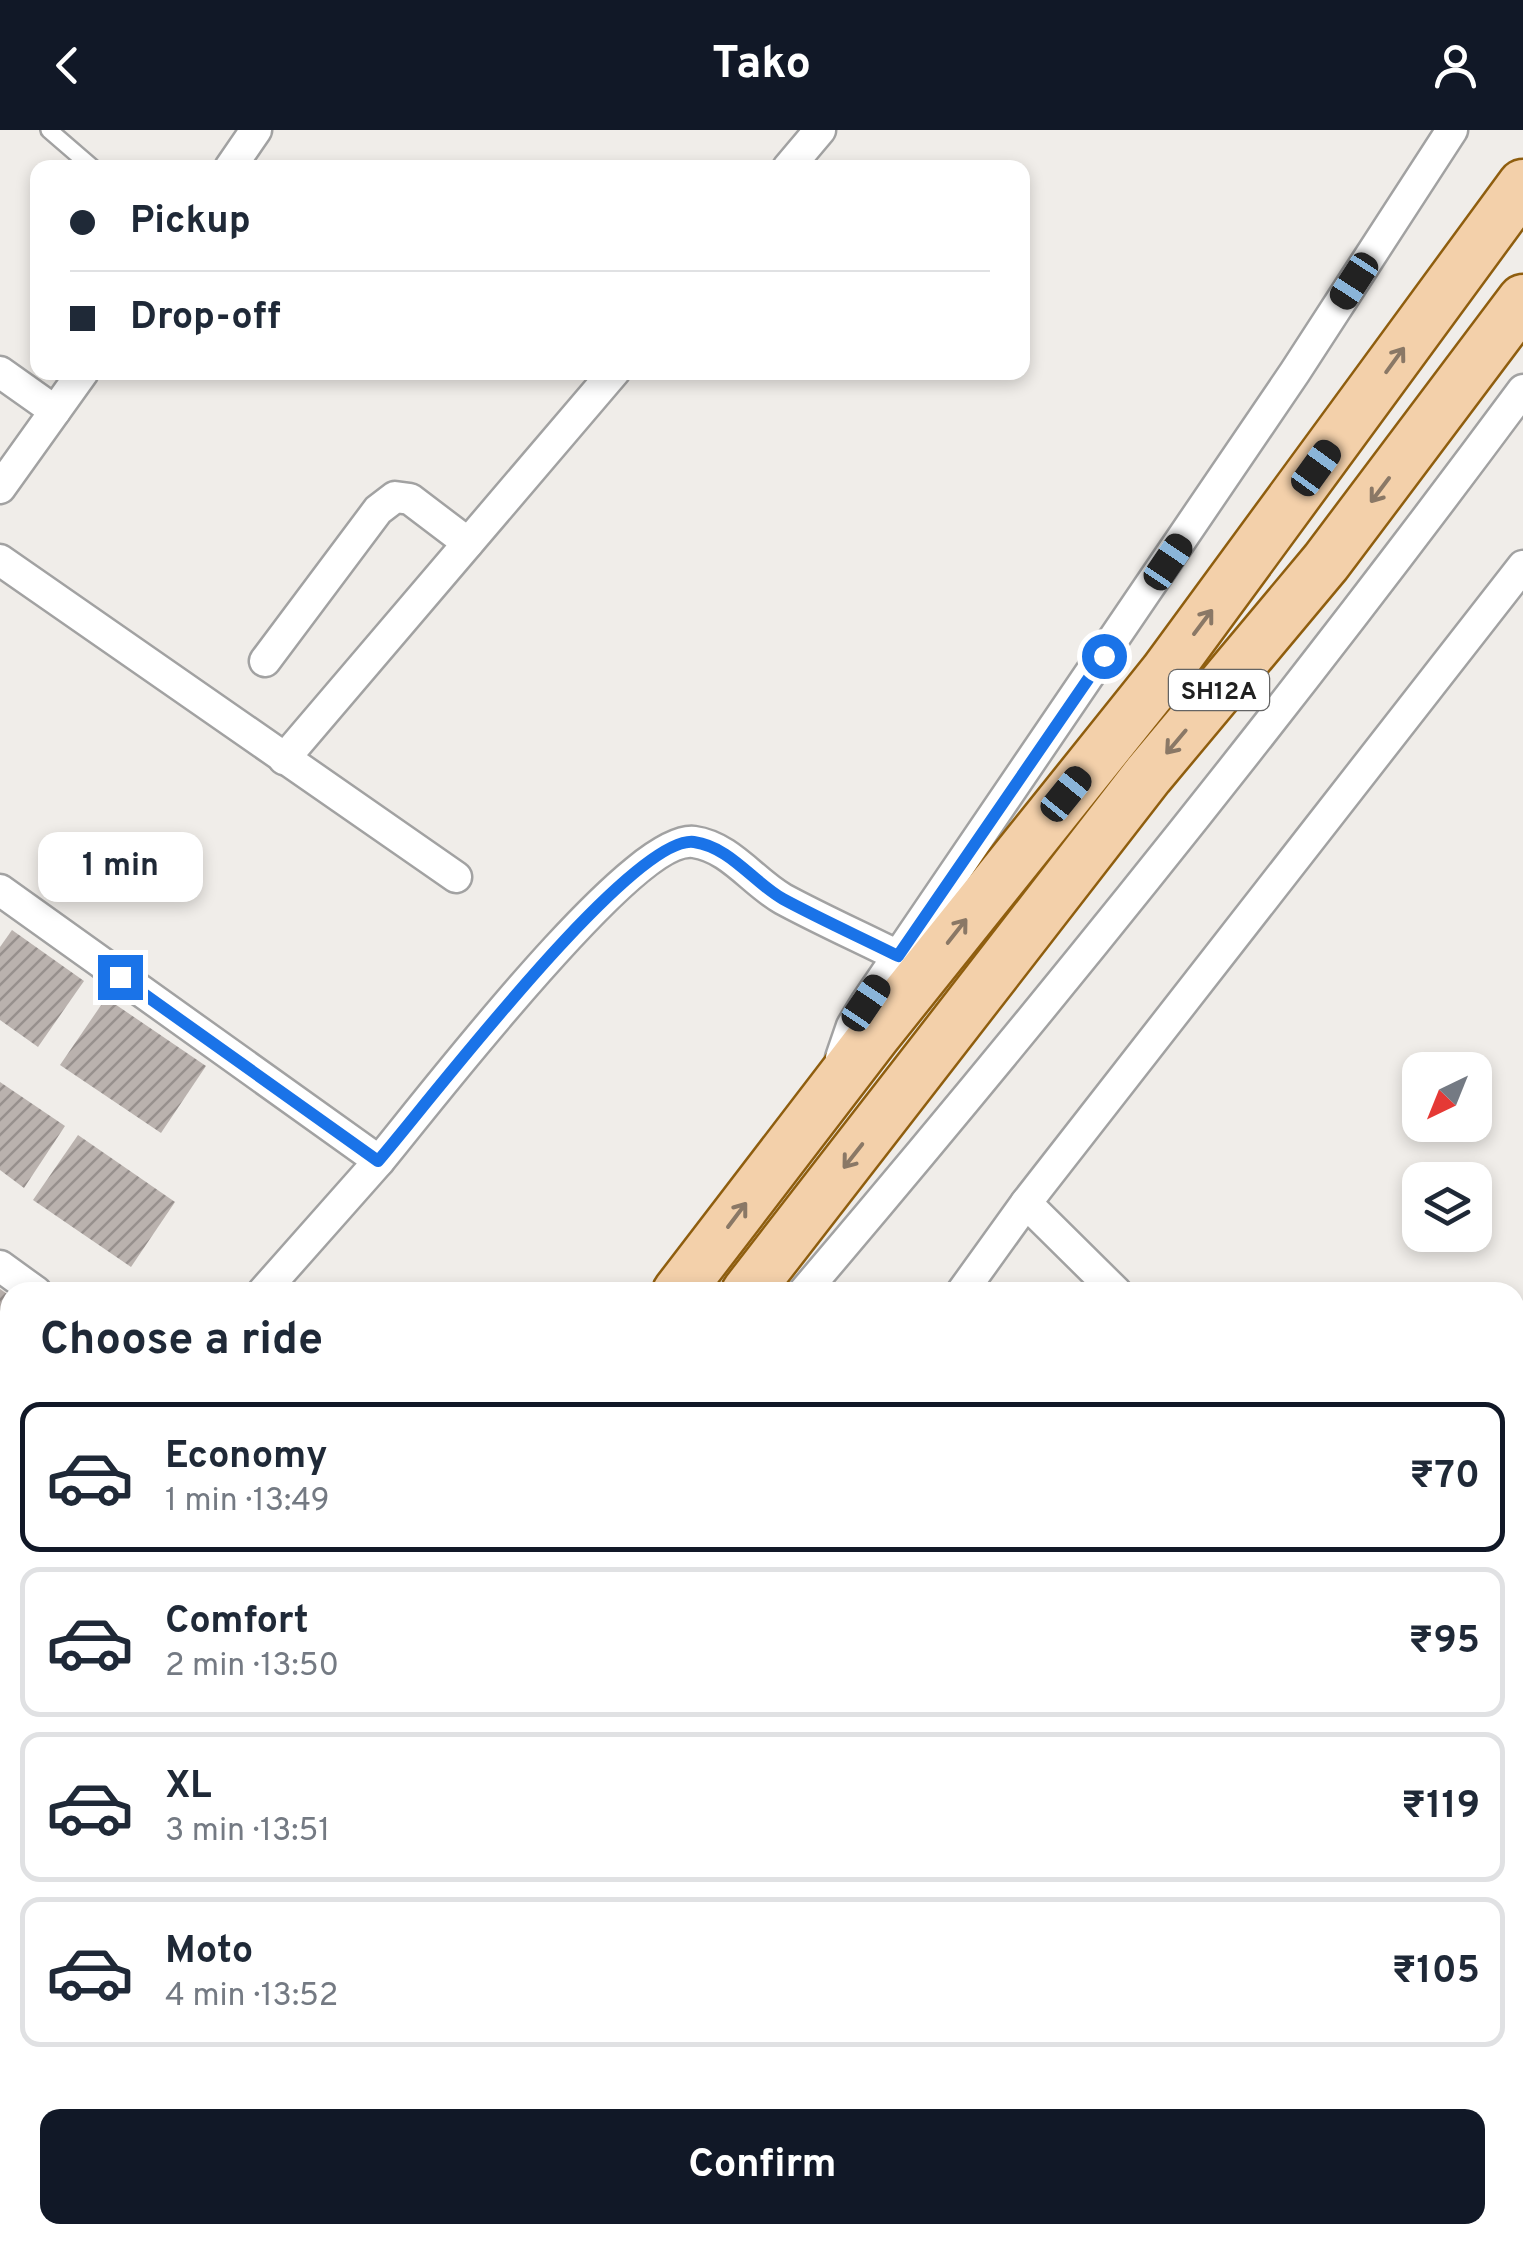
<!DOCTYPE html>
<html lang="en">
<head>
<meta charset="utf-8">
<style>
  body { margin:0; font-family:Overpass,sans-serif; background:#f2f2f3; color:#1f2937; height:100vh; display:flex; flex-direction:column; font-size:38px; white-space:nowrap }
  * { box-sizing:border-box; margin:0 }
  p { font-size:32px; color:#747a83 }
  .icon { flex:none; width:55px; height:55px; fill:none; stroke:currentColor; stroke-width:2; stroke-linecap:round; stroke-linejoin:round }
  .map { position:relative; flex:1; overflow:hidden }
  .side { position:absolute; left:0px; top:1152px; width:1525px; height:962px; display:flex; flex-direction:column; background:#fff; border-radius:30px 30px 0 0; box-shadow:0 5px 15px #0003 }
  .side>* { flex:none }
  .hud { position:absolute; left:30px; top:30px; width:1000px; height:220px; border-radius:20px; box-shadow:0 5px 15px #0003; display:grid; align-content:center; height:220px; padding:0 40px; background:#fff }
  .needle { width:65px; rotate:223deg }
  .fabs { position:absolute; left:1402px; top:922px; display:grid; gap:20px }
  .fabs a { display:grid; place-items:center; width:90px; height:90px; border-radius:20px; background:#fff; box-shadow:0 5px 15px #0003; font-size:50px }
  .end { position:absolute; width:45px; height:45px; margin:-22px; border:12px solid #1a73e8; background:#fff; box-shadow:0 0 0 5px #fff }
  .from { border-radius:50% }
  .bubble { position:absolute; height:70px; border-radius:20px; background:#fff; box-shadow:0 5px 15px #0003; font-size:32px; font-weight:700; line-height:70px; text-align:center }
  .car { position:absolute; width:30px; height:60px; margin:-30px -15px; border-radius:12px; box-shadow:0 0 8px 2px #0007; background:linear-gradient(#222 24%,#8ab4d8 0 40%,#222 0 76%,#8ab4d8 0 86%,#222 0) }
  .hud b { display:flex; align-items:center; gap:35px; height:95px; font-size:38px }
  .hud b+b { border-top:2px solid #e0e1e3 }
  .hud i { width:25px; height:25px; background:#1f2937 }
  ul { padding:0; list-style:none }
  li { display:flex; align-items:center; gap:30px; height:150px; margin:0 20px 15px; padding:0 20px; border:5px solid #e0e1e3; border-radius:20px }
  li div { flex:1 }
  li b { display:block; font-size:38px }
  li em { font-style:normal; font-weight:700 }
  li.selected { border-color:#111827 }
  li>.icon { width:90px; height:90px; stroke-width:1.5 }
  h2 { padding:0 40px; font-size:45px; line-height:120px }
  .button { display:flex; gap:20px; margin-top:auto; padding:20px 40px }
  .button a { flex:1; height:115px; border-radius:20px; background:#111827; color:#fff; font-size:40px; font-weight:700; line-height:115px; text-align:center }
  header { display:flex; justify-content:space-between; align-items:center; height:130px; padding:0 40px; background:#111827; color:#fff; font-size:45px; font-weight:700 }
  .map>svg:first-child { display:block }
  .building { fill:url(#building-hatch) }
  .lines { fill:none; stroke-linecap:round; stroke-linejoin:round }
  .lane-casing { stroke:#a2a2a2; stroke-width:20 }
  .street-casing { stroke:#a2a2a2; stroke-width:35 }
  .primary-casing { stroke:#8f5e0f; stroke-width:55 }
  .lane { stroke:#fff; stroke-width:15 }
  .street { stroke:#fff; stroke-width:30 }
  .primary { stroke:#f3d0aa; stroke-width:50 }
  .oneway { stroke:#8a7866 }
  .route { stroke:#1a73e8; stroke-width:12 }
  .labels { text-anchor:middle; stroke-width:8; stroke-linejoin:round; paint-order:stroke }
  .shield { fill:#fff; stroke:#646464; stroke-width:2.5 }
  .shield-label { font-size:25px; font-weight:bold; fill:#212121 }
</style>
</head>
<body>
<header><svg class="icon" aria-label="back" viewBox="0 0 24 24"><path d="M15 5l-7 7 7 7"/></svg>Tako<svg class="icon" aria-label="person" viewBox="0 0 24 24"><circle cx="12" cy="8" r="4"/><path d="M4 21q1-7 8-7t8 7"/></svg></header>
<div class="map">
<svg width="1523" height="2114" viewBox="0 0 1523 2114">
  <defs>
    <pattern id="building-hatch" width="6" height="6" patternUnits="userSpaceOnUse" patternTransform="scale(2.5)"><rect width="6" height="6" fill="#bab2ae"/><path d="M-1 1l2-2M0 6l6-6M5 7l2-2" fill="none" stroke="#97908d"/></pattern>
  </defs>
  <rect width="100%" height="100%" fill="#f0ede9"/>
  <g class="building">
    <polygon points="12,800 84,851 38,917 0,890 0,817"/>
    <polygon points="106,868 206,936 161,1003 60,935"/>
    <polygon points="0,952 65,996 24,1058 0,1040"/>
    <polygon points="78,1005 175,1072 131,1137 33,1070"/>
    <polygon points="0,1159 10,1166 10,1270 0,1284"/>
  </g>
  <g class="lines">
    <g class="lane-casing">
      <polyline id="lane" points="49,0 93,38"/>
    </g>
    <g class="street-casing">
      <g id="street">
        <polyline points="230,38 256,0"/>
        <polyline points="788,38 820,0"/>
        <polyline points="0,242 55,281"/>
        <polyline points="0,358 83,242"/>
        <polyline points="0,430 456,747"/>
        <polyline points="265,531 378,380 395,367 410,369 468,413"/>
        <polyline points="284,629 614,242"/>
        <polyline points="0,760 379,1031 263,1162"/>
        <polyline points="841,928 852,896 866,873 1295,242 1452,0"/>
        <path d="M379,1031c45,-54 253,-327 315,-319 36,5 59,40 89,57 37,20 77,38 115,57"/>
        <polyline points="1026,1073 1116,1162"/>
        <polyline points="0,1136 36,1162"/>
        <path d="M804,1162c249,-293 490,-593 719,-902"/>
        <polyline points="962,1162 1026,1073 1523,436"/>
        <polyline points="1515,1314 1523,1308"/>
        <polyline points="0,1320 10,1308"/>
        <polyline points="0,1450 10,1439"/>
        <polyline points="1515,1637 1523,1629"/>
        <polyline points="0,1682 10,1691"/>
        <polyline points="1515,1936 1523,1944"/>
        <polyline points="1334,2105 1348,2114"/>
        <polyline points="227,2114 234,2105"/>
        <polyline points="629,2114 637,2105"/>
        <polyline points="1087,2114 1094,2105"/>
      </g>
    </g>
    <g class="primary-casing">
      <g id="primary">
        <polyline points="678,1162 875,905 1165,543 1523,55"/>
        <polyline points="747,1162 1148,645 1326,432 1523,170"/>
        <polyline points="0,2041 10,2028"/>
        <polyline points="9,2114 16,2105"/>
      </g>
    </g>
    <use href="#lane" class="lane"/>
    <use href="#street" class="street"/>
    <use href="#primary" class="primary"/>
  </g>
  <defs><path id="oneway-shaft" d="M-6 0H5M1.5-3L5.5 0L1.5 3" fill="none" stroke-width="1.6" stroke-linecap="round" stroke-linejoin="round" transform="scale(2.5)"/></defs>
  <g class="oneway">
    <use href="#oneway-shaft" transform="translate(1395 230) rotate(-54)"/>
    <use href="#oneway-shaft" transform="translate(1380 360) rotate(127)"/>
    <use href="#oneway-shaft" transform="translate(1203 492) rotate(-53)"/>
    <use href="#oneway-shaft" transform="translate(1176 612) rotate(130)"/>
    <use href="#oneway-shaft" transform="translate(957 801) rotate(-52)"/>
    <use href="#oneway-shaft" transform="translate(853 1026) rotate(128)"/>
    <use href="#oneway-shaft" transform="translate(737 1085) rotate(-53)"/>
  </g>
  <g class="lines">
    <path class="route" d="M120,847l258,184c47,-54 254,-327 316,-319 36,5 59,40 89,57 37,20 77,38 115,57l206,-300"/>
  </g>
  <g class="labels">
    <rect class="shield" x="1169" y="540" width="100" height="40" rx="8"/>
    <g class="shield-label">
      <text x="1219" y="569">SH12A</text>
    </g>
  </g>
</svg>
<div class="fabs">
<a><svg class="needle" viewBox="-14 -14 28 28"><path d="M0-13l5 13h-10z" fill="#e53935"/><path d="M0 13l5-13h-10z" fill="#747a83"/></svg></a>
<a><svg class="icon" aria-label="layers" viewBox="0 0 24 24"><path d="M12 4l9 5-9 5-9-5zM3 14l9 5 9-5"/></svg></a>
</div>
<i class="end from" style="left:1104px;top:526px"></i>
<i class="end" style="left:120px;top:847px"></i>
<div class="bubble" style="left:38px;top:702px;width:165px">1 min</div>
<i class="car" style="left:1354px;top:151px;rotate:213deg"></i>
<i class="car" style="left:1316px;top:338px;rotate:36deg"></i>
<i class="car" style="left:1168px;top:432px;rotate:34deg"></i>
<i class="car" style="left:1066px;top:664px;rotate:39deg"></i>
<i class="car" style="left:866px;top:873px;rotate:34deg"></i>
<div class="hud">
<b><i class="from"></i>Pickup</b>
<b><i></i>Drop-off</b>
</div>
<section class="side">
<h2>Choose a ride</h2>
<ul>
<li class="selected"><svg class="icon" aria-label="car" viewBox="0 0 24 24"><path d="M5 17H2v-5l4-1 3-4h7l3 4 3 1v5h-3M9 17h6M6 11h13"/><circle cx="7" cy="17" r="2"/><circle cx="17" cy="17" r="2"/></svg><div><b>Economy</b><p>1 min · 13:49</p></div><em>₹70</em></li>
<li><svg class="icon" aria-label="car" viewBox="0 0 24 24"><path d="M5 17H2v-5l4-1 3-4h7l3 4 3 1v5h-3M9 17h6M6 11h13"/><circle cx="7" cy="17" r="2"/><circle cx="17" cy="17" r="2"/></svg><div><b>Comfort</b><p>2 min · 13:50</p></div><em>₹95</em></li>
<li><svg class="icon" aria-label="car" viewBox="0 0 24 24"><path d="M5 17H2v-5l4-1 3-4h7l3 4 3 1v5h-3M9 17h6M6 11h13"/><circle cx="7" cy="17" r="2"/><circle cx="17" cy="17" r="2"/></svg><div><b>XL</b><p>3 min · 13:51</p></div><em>₹119</em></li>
<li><svg class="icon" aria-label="car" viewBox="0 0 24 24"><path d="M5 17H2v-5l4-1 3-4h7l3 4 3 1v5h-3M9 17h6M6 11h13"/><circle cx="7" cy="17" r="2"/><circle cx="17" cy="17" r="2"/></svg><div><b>Moto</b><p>4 min · 13:52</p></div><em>₹105</em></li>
</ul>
<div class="button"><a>Confirm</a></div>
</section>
</div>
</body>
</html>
